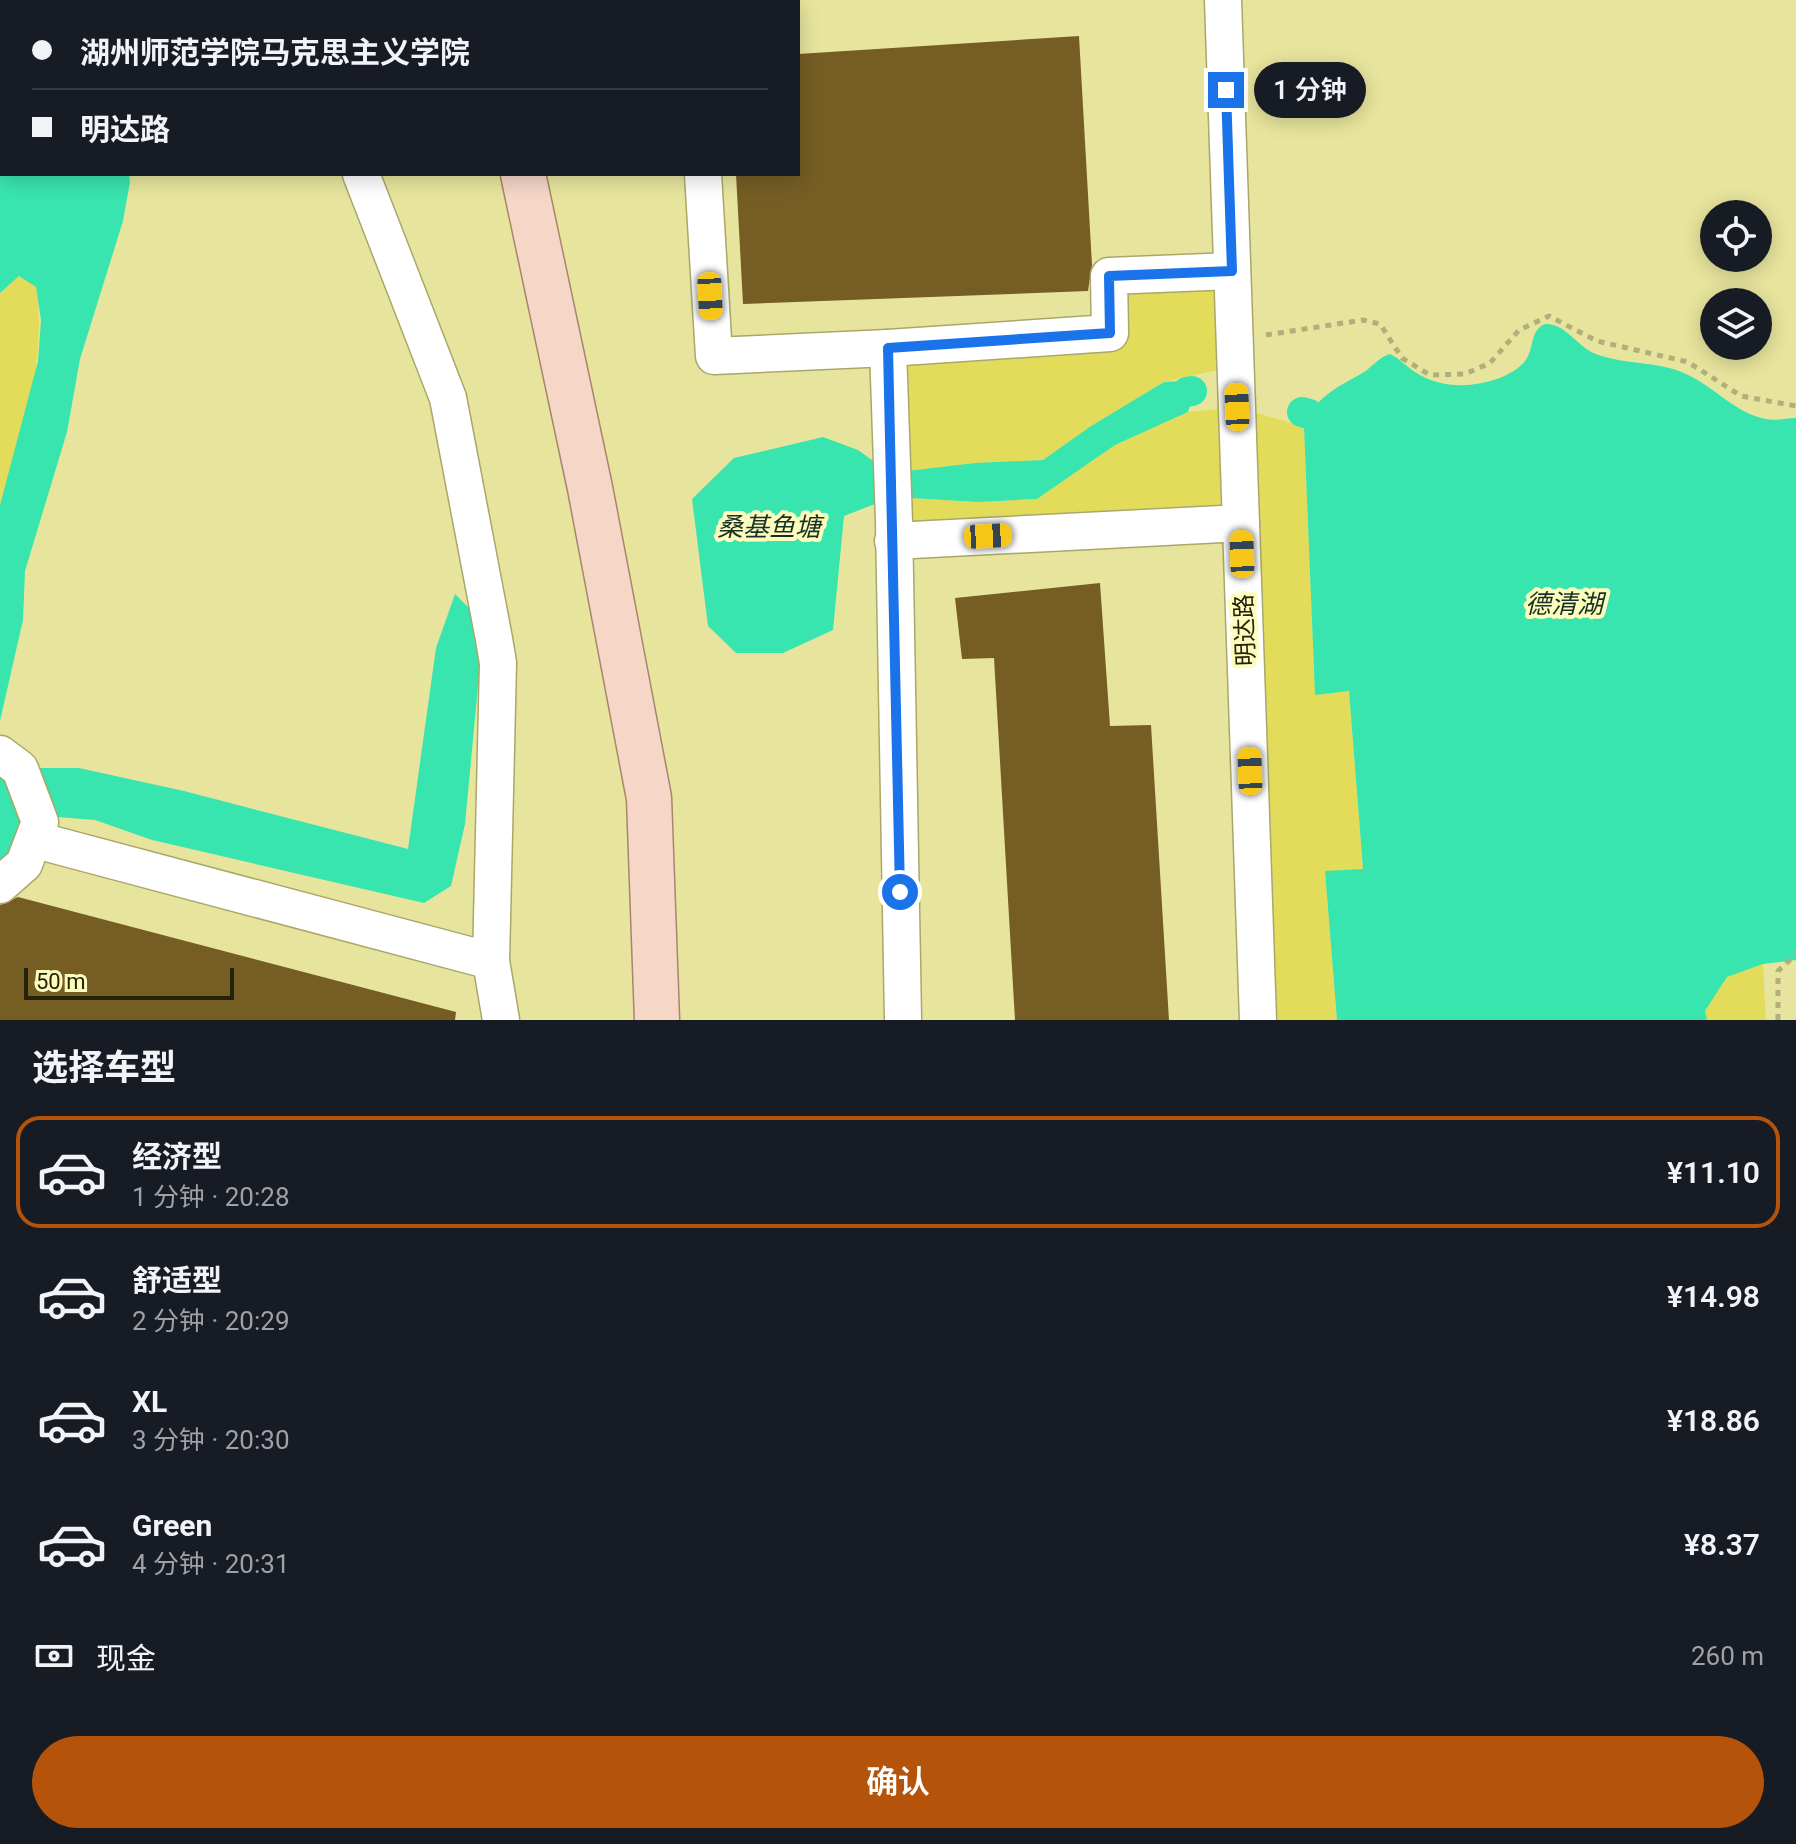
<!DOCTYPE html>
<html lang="zh">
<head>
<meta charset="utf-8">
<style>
  body { margin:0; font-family:Roboto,"Noto Sans SC",sans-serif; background:#20242c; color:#f1f3f6; height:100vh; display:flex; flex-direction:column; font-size:30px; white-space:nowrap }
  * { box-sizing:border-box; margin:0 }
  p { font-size:26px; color:#9ea1a6 }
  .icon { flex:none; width:44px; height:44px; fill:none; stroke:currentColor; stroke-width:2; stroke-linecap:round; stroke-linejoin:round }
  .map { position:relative; height:1020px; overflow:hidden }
  .panel { display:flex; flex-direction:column; background:#171b24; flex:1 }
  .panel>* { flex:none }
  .banner { position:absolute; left:0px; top:0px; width:800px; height:176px; box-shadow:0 4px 20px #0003; display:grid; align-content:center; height:176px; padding:0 32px; background:#171b24 }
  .controls { position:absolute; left:1700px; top:200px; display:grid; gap:16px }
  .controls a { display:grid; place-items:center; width:72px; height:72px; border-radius:50%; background:#171b24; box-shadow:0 4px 20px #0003; font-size:40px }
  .scale { position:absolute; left:24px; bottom:20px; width:210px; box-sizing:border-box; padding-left:8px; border:4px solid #24230a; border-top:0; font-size:22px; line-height:28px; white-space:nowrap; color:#24230a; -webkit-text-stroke:6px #fefcbc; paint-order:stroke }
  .end { position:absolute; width:36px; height:36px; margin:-18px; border:10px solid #1a73e8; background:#fff; box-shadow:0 0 0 4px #fff }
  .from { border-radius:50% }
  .bubble { position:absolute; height:56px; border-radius:28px; background:#171b24; box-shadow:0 4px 20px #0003; font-size:26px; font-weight:600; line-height:56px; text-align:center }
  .car { position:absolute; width:24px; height:48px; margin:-24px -12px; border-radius:10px; box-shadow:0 0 6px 2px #0007; background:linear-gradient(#f5c518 24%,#345 0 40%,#f5c518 0 76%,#345 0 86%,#f5c518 0) }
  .banner b { display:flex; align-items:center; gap:28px; height:76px; font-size:30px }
  .banner b+b { border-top:2px solid #363941 }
  .banner i { width:20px; height:20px; background:#f1f3f6 }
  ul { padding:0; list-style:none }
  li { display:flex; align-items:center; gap:24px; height:112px; margin:0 16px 12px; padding:0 16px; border:4px solid transparent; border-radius:24px }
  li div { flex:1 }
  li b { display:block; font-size:30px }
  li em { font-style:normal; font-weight:600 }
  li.current { border-color:#b45309 }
  li>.icon { width:72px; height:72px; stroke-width:1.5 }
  h2 { padding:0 32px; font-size:36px; line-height:96px }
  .pay { display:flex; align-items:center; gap:20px; height:88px; padding:0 32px; font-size:30px }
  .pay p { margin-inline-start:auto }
  .primary-button { display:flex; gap:16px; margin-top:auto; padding:16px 32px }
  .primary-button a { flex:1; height:92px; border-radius:48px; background:#b45309; color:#fff; font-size:32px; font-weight:600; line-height:92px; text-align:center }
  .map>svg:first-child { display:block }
  .built { fill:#e7e59d; fill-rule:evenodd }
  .green { fill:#e3dc5a }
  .water { fill:#39e5ae }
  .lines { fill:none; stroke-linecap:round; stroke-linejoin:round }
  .canal { stroke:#39e5ae; stroke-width:30 }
  .building { fill:#755d24 }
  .minor-casing { stroke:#aaa76a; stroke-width:39 }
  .major-casing { stroke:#a8856c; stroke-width:47 }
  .path { stroke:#b1af7c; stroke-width:5; stroke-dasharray:6 6; stroke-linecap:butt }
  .minor { stroke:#fff; stroke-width:36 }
  .major { stroke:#f5d6c7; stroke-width:44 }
  .route { stroke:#1a73e8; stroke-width:10 }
  .labels { text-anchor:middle; stroke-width:8; stroke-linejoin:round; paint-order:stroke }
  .street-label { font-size:24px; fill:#24230a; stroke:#fefcbc }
  .water-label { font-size:26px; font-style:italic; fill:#173127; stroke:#fefcbc }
</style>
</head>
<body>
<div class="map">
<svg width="1796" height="1020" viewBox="0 0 1796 1020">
  <rect width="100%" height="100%" fill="#f0eeaf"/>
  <path class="built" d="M0,0l475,2h-473v172h796v-172l-322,-2h1320v1020h-1796zM1714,214h44v44h-44zM1714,302h44v44h-44z"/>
  <g class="green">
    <polygon points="1232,271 1235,366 1164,382 1091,426 1043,460 975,463 890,473 888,348 1110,333 1109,276"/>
    <path d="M19,276l17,11c12,75 -15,146 -36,218v-212z"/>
    <polygon points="1237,407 1304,427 1315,694 1349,690 1363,870 1325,872 1337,1020 1258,1020 1241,523 893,541 893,497 978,502 1037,499 1115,445 1188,412"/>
    <polygon points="1763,964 1766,1020 1707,1020 1705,1011 1727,977"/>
  </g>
  <g class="water">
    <polygon points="0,120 2,174 129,174 130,182 123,221 80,359 67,432 25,571 23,620 0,721 0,505 38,361 41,320 36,287 19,276 0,293"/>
    <path d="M1545,324c21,-1 32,23 51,30 29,11 63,7 90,20 28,12 50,40 80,45 11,2 20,-1 30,-1v542l-33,4 -36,13 -22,34 2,9h-370l-12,-149 38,-2 -14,-178 -34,4 -11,-268c11,-31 33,-39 60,-55 9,-6 15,-15 26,-18 10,5 16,12 25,18 26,17 57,16 85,6 10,-4 24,-12 28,-22 6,-12 3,-26 17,-32z"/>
    <polygon points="1183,381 1191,402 1188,412 1115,445 1037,499 978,502 893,497 844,516 833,630 783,653 736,653 708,626 692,499 734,458 823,437 858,450 890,473 975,463 1043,460 1091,426 1164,382"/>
    <polygon points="455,594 484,623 465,824 451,886 424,903 152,840 95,820 21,814 18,844 0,868 0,776 37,768 79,768 184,791 408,849 436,648"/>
  </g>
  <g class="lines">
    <g class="canal">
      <polyline points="1187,392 1192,391"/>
      <polyline points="1302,412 1309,414"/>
    </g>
  </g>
  <g class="building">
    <polygon points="1079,36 1092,265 1088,291 743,304 736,174 798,174 798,54"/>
    <polygon points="1100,583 1110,726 1151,725 1169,1020 1015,1020 994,658 962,659 955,598"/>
    <polygon points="18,897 456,1012 455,1020 0,1020 0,905"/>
  </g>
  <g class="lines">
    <g class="minor-casing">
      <g id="minor">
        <polyline points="297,0 298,2"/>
        <polyline points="613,0 613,2"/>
        <polyline points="1223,0 1258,1020"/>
        <polyline points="361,174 448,398 494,639 498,663 491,961 501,1020"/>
        <polyline points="703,174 714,356 888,348"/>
        <polyline points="893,541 1241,523"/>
        <polyline points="0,754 20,769 40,822 24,864 0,885"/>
        <polyline points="36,840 491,961"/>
        <polyline points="903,1020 894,522 888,348 1110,333 1109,276 1232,271"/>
      </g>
    </g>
    <g class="major-casing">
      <g id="major">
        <polyline points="476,0 477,2"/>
        <polyline points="523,174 590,488 649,798 657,1020"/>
      </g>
    </g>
    <g class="path">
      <polyline points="1266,335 1363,320 1380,324 1402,358 1430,375 1465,374 1490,363 1519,330 1549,316 1597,341 1688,362 1741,396 1796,406"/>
      <polyline points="1778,1020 1778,971 1796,954"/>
    </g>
    <use href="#minor" class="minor"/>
    <use href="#major" class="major"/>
  </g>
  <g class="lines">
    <polyline class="route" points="900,892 888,348 1110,333 1109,276 1232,271 1226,90"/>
  </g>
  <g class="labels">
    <g class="street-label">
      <text transform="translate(1245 630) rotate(-92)" y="8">明达路</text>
    </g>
    <g class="water-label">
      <text x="769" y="536">桑基鱼塘</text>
      <text x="1564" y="613">德清湖</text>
    </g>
  </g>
</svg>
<div class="controls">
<a><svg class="icon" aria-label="locate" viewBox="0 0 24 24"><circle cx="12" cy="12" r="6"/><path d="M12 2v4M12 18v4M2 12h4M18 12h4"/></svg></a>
<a><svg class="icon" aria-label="layers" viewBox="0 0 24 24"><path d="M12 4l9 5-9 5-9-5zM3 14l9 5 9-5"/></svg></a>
</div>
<div class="scale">50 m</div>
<i class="end from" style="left:900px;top:892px"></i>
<i class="end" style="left:1226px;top:90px"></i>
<div class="bubble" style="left:1254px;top:62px;width:112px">1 分钟</div>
<i class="car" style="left:710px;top:296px;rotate:177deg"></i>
<i class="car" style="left:1237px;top:407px;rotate:358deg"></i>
<i class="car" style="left:988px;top:536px;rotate:87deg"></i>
<i class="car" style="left:1242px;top:554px;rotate:358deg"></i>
<i class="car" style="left:1250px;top:771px;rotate:358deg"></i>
<div class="banner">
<b><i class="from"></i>湖州师范学院马克思主义学院</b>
<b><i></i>明达路</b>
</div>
</div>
<section class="panel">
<h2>选择车型</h2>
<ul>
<li class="current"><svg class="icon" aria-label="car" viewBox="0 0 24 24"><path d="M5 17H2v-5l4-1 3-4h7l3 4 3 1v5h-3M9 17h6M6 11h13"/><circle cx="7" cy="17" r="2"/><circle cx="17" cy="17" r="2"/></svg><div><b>经济型</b><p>1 分钟 · 20:28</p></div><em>¥11.10</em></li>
<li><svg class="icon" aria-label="car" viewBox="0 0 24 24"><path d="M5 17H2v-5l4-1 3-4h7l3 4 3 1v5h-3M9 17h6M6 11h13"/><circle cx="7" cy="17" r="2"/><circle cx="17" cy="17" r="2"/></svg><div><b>舒适型</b><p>2 分钟 · 20:29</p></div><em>¥14.98</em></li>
<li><svg class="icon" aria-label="car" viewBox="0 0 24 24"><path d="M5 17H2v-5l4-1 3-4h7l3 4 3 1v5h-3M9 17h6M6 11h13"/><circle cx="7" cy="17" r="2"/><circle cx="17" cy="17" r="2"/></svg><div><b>XL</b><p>3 分钟 · 20:30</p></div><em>¥18.86</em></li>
<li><svg class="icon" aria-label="car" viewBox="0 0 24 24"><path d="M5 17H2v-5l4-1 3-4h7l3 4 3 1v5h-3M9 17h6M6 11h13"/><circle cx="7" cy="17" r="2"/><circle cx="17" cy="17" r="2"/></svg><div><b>Green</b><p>4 分钟 · 20:31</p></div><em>¥8.37</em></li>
</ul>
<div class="pay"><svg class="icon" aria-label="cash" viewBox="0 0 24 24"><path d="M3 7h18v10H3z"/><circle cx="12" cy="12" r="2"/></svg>现金<p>260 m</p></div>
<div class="primary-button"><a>确认</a></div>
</section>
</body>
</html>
